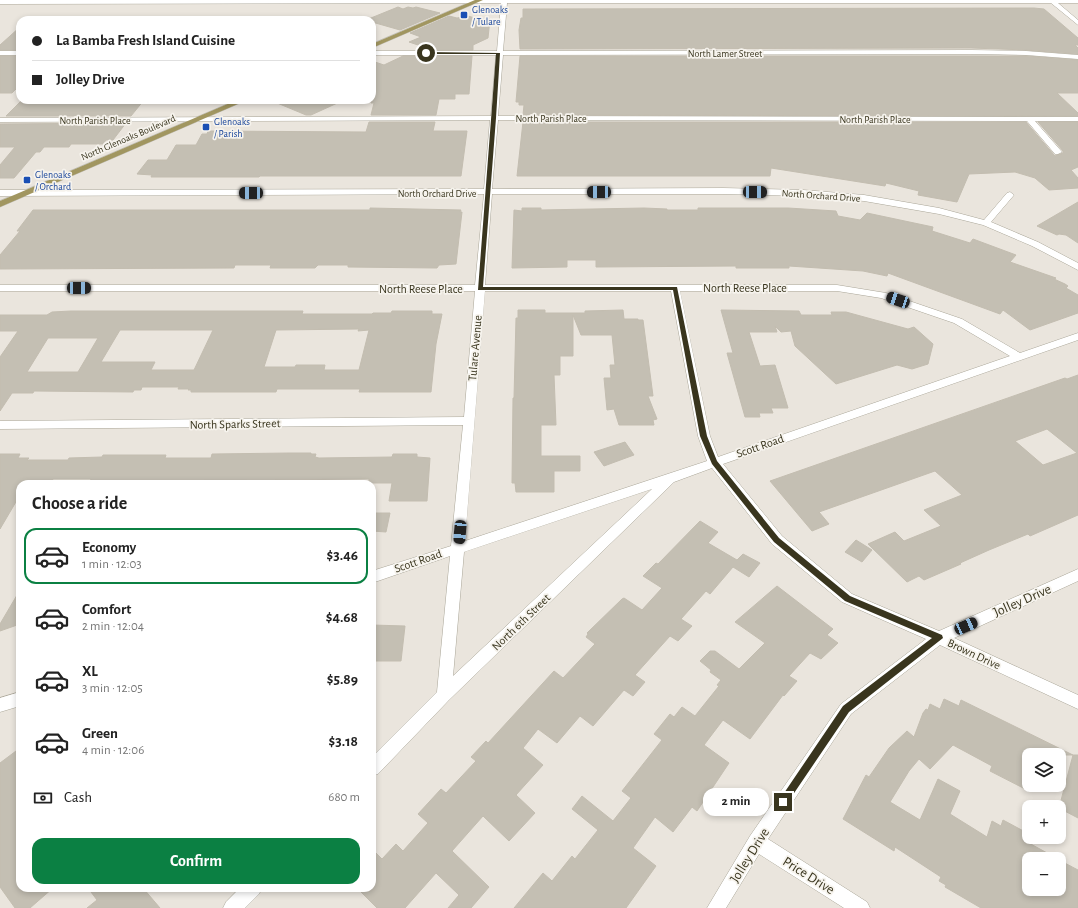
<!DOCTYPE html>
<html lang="en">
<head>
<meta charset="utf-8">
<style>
  body { margin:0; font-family:"Alegreya Sans",sans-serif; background:#f2f2f2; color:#222; height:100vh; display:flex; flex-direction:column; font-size:15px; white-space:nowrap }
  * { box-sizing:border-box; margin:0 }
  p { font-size:13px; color:#767676 }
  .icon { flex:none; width:22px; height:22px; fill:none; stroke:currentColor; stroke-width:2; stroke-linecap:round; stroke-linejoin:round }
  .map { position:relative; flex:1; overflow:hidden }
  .side { position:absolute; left:16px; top:480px; width:360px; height:412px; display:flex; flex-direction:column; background:#fff; border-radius:12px; box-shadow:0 2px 6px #0003 }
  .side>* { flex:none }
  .hud { position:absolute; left:16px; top:16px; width:360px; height:88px; border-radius:12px; box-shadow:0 2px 6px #0003; display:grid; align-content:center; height:88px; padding:0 16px; background:#fff }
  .buttons { position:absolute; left:1022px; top:748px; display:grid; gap:8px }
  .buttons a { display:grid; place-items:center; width:44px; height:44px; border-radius:8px; background:#fff; box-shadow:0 2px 6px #0003; font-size:20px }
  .end { position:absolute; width:18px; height:18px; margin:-9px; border:5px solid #39351e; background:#fff; box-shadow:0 0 0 2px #fff }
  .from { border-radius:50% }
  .bubble { position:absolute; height:28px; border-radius:12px; background:#fff; box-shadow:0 2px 6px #0003; font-size:13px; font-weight:700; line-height:28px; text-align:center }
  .car { position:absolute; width:12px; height:24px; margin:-12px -6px; border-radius:5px; box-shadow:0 0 3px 1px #0007; background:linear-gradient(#222 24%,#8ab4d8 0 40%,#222 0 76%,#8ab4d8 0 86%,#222 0) }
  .hud b { display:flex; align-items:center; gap:14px; height:38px; font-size:15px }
  .hud b+b { border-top:1px solid #e0e0e0 }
  .hud i { width:10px; height:10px; background:#222 }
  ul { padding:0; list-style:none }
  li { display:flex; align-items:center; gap:12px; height:56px; margin:0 8px 6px; padding:0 8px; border:2px solid transparent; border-radius:12px }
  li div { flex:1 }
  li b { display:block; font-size:15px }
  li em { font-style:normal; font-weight:700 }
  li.on { border-color:#0b8043 }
  li>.icon { width:36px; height:36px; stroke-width:1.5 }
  h2 { padding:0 16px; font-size:18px; line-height:48px }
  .pay { display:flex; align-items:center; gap:10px; height:44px; padding:0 16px; font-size:15px }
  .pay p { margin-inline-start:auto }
  .cta { display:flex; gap:8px; margin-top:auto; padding:8px 16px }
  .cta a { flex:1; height:46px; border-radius:12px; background:#0b8043; color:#fff; font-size:16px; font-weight:700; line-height:46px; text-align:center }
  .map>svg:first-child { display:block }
  .building { fill:#c4bfb3; stroke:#c3bdb0; fill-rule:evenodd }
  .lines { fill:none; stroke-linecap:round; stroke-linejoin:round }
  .minor-casing { stroke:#aaa698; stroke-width:1 }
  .major-casing { stroke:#c4c2bc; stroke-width:1 }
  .minor { fill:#fff; fill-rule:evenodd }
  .major { fill:#a19660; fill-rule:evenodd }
  .route { fill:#39351e }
  .transit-dot { fill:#1a4fb4; stroke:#f6f3ed; stroke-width:1.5 }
  .labels { text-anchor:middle; stroke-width:3.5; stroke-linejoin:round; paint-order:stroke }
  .far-transit-label { font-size:10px; fill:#164399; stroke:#f6f3ed; text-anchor:start }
  .far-street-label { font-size:10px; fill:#39351e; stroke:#f6f3ed }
  .street-label { font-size:12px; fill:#39351e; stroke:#f6f3ed }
  .near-street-label { font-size:14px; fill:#39351e; stroke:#f6f3ed }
</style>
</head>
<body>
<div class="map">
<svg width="1078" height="908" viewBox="0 0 1078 908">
  <rect width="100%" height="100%" fill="#eae5dd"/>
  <g class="building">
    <polygon points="398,7 403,9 408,7 413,8 416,7 440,13 400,30 372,22 372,20 366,20"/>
    <polygon points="1034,8 1044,9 1078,38 1078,45 1075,45 1078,48 1078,54 1026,50 971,48 520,49 519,30 521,18 523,18 523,9"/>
    <polygon points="449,16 457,18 468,16 478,19 490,19 488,38 473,45 473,50 418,50 424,47 409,42 421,37 410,33"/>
    <polygon points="20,27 20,50 0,50 0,45"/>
    <polygon points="0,56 20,56 20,85 12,93 0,93"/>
    <polygon points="403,56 472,56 469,94 455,94 455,99 439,99 436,115 371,115 374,103 371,103 372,61 384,65"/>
    <polygon points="520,56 1026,56 1078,60 1078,93 1057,93 1078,113 1078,116 523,115 524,105 519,105 519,102 516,102"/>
    <polygon points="22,100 144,100 131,116 6,116"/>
    <polygon points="270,100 344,100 311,115 306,115"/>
    <polygon points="369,122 435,122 433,131 467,131 461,176 260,176 259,177 151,177 152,175 137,174 148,160 167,160 176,145 196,145 202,134 207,134 208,131 366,132"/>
    <polygon points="523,122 1026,122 1055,156 1063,153 1063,151 1038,122 1078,122 1078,167 1071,170 1078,178 1078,188 1049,190 1035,178 1015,172 969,174 957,202 918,195 919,191 886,183 885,186 771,168 770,176 517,176"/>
    <polygon points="126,123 113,140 106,140 103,144 71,144 69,147 44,147 40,152 36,152 14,178 0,178 0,165 15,147 0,147 0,124"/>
    <polygon points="1078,202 1078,243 1066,235 1059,234 1057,235 1037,226"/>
    <polygon points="370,208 461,210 460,212 462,212 456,264 439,265 437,268 348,267 348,265 318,265 315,268 270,268 271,265 235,265 234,268 0,269 0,255 20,231 17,231 33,210 370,210"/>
    <polygon points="522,208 541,208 541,210 644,208 667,209 667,210 698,210 698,208 788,208 836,211 838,216 860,220 867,213 933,227 932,231 970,243 973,239 1016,255 1010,262 1056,278 1054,279 1065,284 1068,286 1066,288 1078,295 1078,313 1030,330 1003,310 1000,314 888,273 887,276 863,271 789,266 789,268 736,268 736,266 596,267 596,260 567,260 567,267 512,268 514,210 522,211"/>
    <polygon points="518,310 545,310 545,313 585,313 585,311 623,310 624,319 638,319 638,320 643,320 653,396 648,396 657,419 653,420 654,425 619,425 614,409 607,410 604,378 611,378 610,365 615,365 612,335 581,335 573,315 573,356 560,356 560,375 554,375 556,425 541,425 541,456 580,456 580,471 554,471 554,492 516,492 515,483 512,483 513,398 514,398 516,318 518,318"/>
    <polygon points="721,310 799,311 801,315 832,315 831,312 846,312 908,329 914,327 933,344 928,364 912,369 897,365 836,384 795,346 791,331 781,332 775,326 777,332 749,332 760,366 775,365 788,408 771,408 773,413 759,413 760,417 745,417 727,353 733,353"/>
    <path d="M71,311h232l-1,3h70l1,-1h18l1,-2h40v3h10l-6,30 -5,48h-72l1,-3h-83l-1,3h-85v-2h-3l1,-1h-11l1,-2h-37l-1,3h-7l-1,2 -99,-1 -1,2h-21l-12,18v-54l18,-26h-18v-16h47l5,-3zM359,329l-1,2 11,-1 -10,40h-35l1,-5h-29l-1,2h-31l12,-37zM120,330h93l-19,40h-43l4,-8h-54zM48,338h50l-20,34h-51z"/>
    <path d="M1078,375v140l-48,21 -2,-2 -39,16 -29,13 1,1 -37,16 -5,-4 -12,6 -39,-38 27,-12 9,9 37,-15 -17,-16 38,-15 -27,-24 -116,41 10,12 -17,7 -42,-50 295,-103 2,1zM1047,429l30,24 -34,12 -28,-24z"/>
    <polygon points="625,442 634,455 604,466 594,452"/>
    <polygon points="289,453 311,453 311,454 316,454 315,457 319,458 392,457 393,454 417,454 417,457 430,458 427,501 389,501 392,483 369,483 369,479 275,480 274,484 246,484 247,480 204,480 203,484 89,484 91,479 53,479 50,484 20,484 20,495 0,529 0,454 20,454 18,458 29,458 27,460 68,460 69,458 102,457 103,455 166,455 165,458 211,458 212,454"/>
    <polygon points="372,513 390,513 386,532 372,531"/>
    <polygon points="700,521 718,532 708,543 737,560 743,554 760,563 749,577 733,567 710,594 706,591 681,619 692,626 678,641 670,636 635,675 645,682 633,696 624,690 593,726 580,716 557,743 538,729 523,748 543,765 516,795 535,813 509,841 483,816 452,851 489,887 471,908 448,908 459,895 436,873 405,908 377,908 357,888 372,888 372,849 382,859 396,844 403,851 428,823 418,814 441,789 446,793 476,761 471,757 486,741 488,743 554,671 563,678 595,644 586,637 588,634 587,633 622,599 624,598 642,610 662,588 643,576 656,563 658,564"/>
    <polygon points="856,540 872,550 862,562 845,552"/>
    <polygon points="777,586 833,629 827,635 838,643 821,659 810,653 789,676 797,681 784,696 783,695 750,739 723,720 704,745 729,763 697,811 692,807 673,832 655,817 633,848 656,866 626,908 514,908 543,873 552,881 572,856 575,859 598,830 572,809 582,796 613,821 631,798 622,791 662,740 654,734 670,714 674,717 682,707 695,716 719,686 717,685 721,680 710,672 711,670 700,661 710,651 715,651 739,669 765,643 735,622"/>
    <polygon points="20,590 20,624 0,631 0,624"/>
    <polygon points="372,625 405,626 401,661 372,661"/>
    <polygon points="944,699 959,706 961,700 1073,755 1078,755 1078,818 1059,808 1073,755 1029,755 1029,791 990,771 992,766 953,745 930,769 919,759 909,771 890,802 920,820 938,779 960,791 950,814 987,837 992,821 1001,826 1003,820 1029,834 1029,843 1058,859 1029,859 1029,889 1059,889 1059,860 1078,870 1078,908 981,908 945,887 946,885 939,881 941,877 895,847 894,851 843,819 866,775 869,777 889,748 907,731 914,737 923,713 926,709 928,710 930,704 940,709"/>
    <polygon points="20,748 20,888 53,888 30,908 15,908 0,887 0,763"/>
    <polygon points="88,888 143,888 160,908 87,908 97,900"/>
  </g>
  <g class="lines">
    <g class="minor-casing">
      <g id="minor">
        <path d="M0,0h1078v3h-20l20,17v5l-27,-22h-544l-4,48 468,-1 55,1 52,4v4l-52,-4 -55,-1 -468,1 -5,61 580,1v4h-43l27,31 -4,2h-3l-28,-33 -529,-1 -6,69 231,-1 80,2 61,5 75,13 45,12 23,-27 3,-1 4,3 -23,27 47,20 40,21v7l-46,-24 -49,-21 -44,-11 -75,-13 -61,-5 -80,-2h-231l-7,91h352l49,8 76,26 58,34 58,-20v7l-355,124 59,72 70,58 87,37 139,-62v12l-124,57 124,57v14l-138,-64 -89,69 -83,125 99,63 3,6h-26l-85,-54 -33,54h-19l43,-72 91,-132 85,-65 -84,-37 -70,-58 -60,-76 -38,14 -225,218 -71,74 -6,2v-19l65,-65 13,-136 -78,27v-12l79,-25 12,-121 -463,4v-8l464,-4 11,-126h-475v-6h475l9,-91 -484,2v-6l484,-1 6,-69 -490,2v-4l491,-2 5,-61h-124v-4h125l4,-48 -501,1zM485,291h186l27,145 9,25 -242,80zM680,291h157l44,7 73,25 56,33 -292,101 -8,-21zM652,489l-199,187 11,-124z"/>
        <rect x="0" y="51" width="20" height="4"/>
        <polygon points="20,692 20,706 0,712 0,698"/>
        <polygon points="240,888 262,888 259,894 245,908 223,908 226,902"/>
      </g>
    </g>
    <g class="major-casing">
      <g id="major">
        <polygon points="475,0 483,0 372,48 372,44"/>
        <polygon points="237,100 247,100 0,207 0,201"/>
      </g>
    </g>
    <use href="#minor" class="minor"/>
    <use href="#major" class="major"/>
  </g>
  <polygon class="route" points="426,52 500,53 496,118 483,287 677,287 707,436 717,461 779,538 850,596 942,635 943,638 849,712 786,805 783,807 780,805 778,802 780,799 843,706 932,638 845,601 774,542 712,464 700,436 673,290 478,290 496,54 424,54"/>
  <g class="transit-dot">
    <rect x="460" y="11" width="8" height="8" rx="2"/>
    <rect x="202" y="123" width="8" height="8" rx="2"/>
    <rect x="23" y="176" width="8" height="8" rx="2"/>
  </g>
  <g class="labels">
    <g class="far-transit-label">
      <text x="472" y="13">Glenoaks<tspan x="472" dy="12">/ Tulare</tspan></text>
      <text x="214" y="125">Glenoaks<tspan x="214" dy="12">/ Parish</tspan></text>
      <text x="35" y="178">Glenoaks<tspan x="35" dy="12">/ Orchard</tspan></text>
    </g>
    <g class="far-street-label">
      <text x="725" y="57">North Lamer Street</text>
      <text x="551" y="122">North Parish Place</text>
      <text x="875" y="123">North Parish Place</text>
      <text x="95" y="124">North Parish Place</text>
      <text transform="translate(128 137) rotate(-23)" y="4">North Glenoaks Boulevard</text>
      <text x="437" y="197">North Orchard Drive</text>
      <text transform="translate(821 195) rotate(4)" y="4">North Orchard Drive</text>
    </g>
    <g class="street-label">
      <text x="745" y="292">North Reese Place</text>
      <text x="421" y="293">North Reese Place</text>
      <text transform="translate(475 348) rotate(-85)" y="4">Tulare Avenue</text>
      <text transform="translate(235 424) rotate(-1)" y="4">North Sparks Street</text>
      <text transform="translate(760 446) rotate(-19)" y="4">Scott Road</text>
      <text transform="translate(418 561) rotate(-19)" y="4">Scott Road</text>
      <text transform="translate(521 622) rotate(-44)" y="4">North 6th Street</text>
      <text transform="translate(974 654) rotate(25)" y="4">Brown Drive</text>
    </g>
    <g class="near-street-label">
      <text transform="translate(1022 600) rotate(-24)" y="5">Jolley Drive</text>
      <text transform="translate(749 855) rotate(-58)" y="5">Jolley Drive</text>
      <text transform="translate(809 875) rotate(32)" y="5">Price Drive</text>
    </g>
  </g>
</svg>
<div class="buttons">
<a><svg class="icon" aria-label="layers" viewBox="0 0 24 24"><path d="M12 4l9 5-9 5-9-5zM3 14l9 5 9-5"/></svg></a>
<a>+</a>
<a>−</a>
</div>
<i class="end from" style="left:426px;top:53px"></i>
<i class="end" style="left:783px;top:802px"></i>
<div class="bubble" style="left:703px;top:788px;width:66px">2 min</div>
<i class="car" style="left:599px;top:192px;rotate:270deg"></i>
<i class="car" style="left:755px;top:192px;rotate:91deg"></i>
<i class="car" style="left:251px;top:193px;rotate:270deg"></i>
<i class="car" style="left:79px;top:288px;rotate:90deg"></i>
<i class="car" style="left:898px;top:300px;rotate:289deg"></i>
<i class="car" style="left:460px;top:532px;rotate:185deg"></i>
<i class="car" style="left:966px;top:626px;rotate:66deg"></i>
<div class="hud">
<b><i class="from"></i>La Bamba Fresh Island Cuisine</b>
<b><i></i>Jolley Drive</b>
</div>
<section class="side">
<h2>Choose a ride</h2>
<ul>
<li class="on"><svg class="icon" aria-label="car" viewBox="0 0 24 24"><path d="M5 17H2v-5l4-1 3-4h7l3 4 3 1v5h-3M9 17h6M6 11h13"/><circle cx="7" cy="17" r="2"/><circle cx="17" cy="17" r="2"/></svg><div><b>Economy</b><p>1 min · 12:03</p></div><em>$3.46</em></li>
<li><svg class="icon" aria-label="car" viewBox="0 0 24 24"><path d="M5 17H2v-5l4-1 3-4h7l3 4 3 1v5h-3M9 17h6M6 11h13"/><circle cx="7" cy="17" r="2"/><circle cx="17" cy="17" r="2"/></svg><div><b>Comfort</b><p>2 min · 12:04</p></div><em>$4.68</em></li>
<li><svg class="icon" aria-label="car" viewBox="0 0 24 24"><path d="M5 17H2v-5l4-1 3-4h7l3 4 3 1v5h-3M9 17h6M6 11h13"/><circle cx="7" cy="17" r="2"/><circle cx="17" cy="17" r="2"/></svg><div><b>XL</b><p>3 min · 12:05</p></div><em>$5.89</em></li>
<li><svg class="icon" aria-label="car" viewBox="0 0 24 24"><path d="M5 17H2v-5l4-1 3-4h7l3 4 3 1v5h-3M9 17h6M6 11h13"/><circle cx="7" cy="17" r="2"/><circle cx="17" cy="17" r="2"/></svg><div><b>Green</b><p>4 min · 12:06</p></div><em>$3.18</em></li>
</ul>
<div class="pay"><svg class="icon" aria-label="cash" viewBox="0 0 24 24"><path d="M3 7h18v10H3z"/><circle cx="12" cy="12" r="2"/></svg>Cash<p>680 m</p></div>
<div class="cta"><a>Confirm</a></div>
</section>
</div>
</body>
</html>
